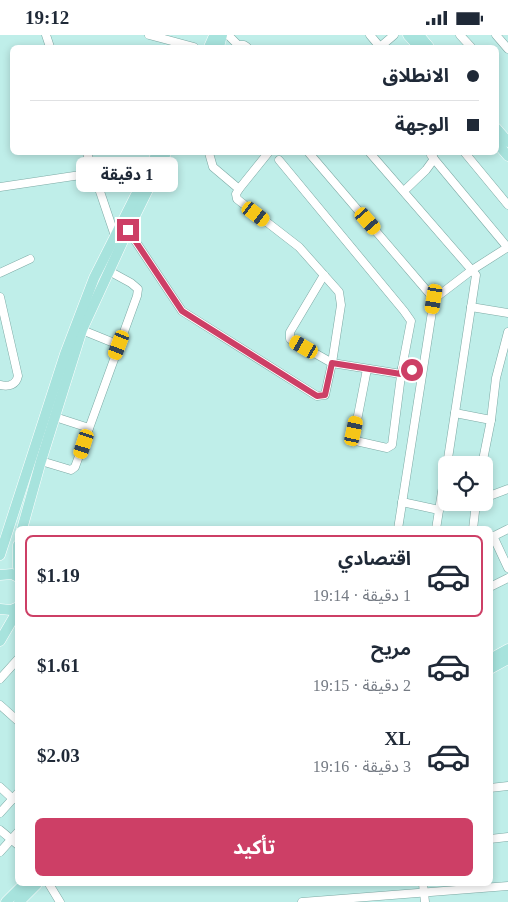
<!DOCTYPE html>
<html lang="ar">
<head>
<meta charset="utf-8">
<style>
  body { margin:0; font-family:"Times New Roman","Noto Sans Arabic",serif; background:#f2f2f3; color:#1f2937; direction:rtl; height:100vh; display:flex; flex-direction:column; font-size:19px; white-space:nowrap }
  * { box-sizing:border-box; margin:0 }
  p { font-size:16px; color:#747a83 }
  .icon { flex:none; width:28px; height:28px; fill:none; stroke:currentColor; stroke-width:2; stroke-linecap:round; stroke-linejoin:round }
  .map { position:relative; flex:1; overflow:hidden; direction:ltr }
  .drawer { position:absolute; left:15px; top:491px; width:478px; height:360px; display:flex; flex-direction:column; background:#fff; border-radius:8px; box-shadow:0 2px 8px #0003; direction:rtl }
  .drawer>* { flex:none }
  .banner { position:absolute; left:10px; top:10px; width:489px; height:110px; border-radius:8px; box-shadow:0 2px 8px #0003; direction:rtl; display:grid; align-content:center; height:110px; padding:0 20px; background:#fff }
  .buttons { position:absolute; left:438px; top:421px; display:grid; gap:10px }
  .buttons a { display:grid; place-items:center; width:55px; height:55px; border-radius:8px; background:#fff; box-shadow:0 2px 8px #0003; font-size:25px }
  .end { position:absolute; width:22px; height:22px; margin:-11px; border:6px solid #cd3f66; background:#fff; box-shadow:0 0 0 2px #fff }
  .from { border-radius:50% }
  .bubble { position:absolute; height:35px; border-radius:8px; background:#fff; box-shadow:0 2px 8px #0003; font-size:16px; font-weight:700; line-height:35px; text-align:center; direction:rtl }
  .car { position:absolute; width:15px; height:30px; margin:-15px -8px; border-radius:6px; box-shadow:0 0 4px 1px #0007; background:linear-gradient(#f5c518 24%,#345 0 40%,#f5c518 0 76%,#345 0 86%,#f5c518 0) }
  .banner b { display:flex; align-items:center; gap:18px; height:48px; font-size:19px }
  .banner b+b { border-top:1px solid #e0e1e3 }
  .banner i { width:12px; height:12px; background:#1f2937 }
  ul { padding:9px 0 0; list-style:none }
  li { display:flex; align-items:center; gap:15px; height:82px; margin:0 10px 8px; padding:0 10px; border:2px solid transparent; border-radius:8px }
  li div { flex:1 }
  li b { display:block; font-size:19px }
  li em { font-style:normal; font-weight:700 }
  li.active { border-color:#cd3f66 }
  li>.icon { width:45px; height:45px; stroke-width:1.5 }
  .cta { display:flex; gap:10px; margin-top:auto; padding:10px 20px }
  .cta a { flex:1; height:58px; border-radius:8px; background:#cd3f66; color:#fff; font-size:20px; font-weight:700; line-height:58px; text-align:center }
  .status { display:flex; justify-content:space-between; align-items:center; height:35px; padding:0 25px; background:#fff; direction:ltr }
  .status svg { height:14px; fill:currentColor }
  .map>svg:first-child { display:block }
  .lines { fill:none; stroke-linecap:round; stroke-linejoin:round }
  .minor-casing { stroke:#7daaa5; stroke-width:9 }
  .major-casing { stroke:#fff; stroke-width:11 }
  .minor { stroke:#fff; stroke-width:8 }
  .major { stroke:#a7e3dd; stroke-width:10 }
  .route { stroke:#cd3f66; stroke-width:6 }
</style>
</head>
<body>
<div class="status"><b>19:12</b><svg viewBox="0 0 49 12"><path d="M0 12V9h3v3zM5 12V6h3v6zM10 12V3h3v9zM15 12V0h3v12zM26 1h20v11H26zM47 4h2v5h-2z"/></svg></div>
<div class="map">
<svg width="508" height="867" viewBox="0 0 508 867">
  <rect width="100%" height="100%" fill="#bfeee9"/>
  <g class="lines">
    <g class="minor-casing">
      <g id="minor">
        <polyline points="46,0 50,12"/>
        <polyline points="149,0 194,12"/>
        <polyline points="228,0 238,10 244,10 247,12"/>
        <polyline points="370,0 380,12"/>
        <polyline points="460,0 471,12"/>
        <polyline points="496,0 508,14"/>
        <polyline points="380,12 394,0"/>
        <polyline points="87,118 115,201"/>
        <polyline points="209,118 213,132 239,154 268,118"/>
        <polyline points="309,118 434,264"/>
        <polyline points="370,118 476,240 447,430"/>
        <polyline points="434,118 431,120 434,124 508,213"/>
        <polyline points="465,118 508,170"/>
        <polyline points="279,125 404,276 411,286 402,333 392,410 387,413 356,406 354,401 367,334"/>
        <polyline points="0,152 94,138"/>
        <polyline points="404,156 426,135 434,124"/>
        <polyline points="128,195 182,276 317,361 325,360 332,328 341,270 339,257 299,212 237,164 236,159 239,154"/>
        <polyline points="0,238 30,224"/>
        <polyline points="324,240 290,297 290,304 332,328 401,339"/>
        <path d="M0,262l18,79c-2,9 -9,11 -18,9"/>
        <polyline points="471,272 508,278"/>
        <polyline points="82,295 119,310"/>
        <polyline points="402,333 422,337"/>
        <polyline points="455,378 491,385 482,430"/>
        <polyline points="55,382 89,393"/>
        <polyline points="491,385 496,343 508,297"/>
        <polyline points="41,426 71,435 75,432 137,261 138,254 131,248 109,236"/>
        <polyline points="484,463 508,454"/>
        <polyline points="402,467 439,475"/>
        <polyline points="398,494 434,264 472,235 508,212"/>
        <polyline points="436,494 446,432"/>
        <polyline points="473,494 476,468"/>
        <polyline points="493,501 508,533"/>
        <polyline points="490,503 508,494"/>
        <polyline points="490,552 508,543"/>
        <polyline points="0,644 18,624"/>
        <polyline points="0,670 18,686"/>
        <polyline points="0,752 13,764"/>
        <polyline points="490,753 508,751"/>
        <polyline points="0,778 18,758"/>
        <polyline points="0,795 18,810"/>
        <polyline points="490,804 508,802"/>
        <polyline points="0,817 18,797"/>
        <polyline points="49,849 60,867"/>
        <polyline points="423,849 425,867"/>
        <polyline points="302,867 508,851"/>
      </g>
    </g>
    <g class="major-casing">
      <g id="major">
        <polyline points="408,0 419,12"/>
        <polyline points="419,0 429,12"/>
        <polyline points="209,12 213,3 217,0"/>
        <polyline points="219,12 222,0"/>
        <polyline points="496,93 508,107"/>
        <polyline points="496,107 508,121"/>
        <polyline points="22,494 41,426 82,295 128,195 166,118"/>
        <polyline points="18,510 18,532"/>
        <polyline points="0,520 65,319 94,243 157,118"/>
        <polyline points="0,540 12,539 18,542"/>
        <polyline points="0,574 11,575 18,572"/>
        <polyline points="0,606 18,575"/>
        <polyline points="490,624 508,614"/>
        <polyline points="490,634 508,624"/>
        <polyline points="6,867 24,849"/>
        <polyline points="19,867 37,849"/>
      </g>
    </g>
    <use href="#minor" class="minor"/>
    <use href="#major" class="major"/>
  </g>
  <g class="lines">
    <polyline class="route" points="128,195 182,276 317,361 325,360 332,328 401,339 402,333 412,335"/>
  </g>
</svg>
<div class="buttons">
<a><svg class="icon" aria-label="locate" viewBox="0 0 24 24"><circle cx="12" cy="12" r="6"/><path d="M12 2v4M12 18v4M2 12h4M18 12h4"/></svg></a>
</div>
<i class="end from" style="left:412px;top:335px"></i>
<i class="end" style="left:128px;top:195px"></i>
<div class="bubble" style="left:76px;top:122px;width:102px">1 دقيقة</div>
<i class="car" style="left:256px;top:179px;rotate:127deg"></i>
<i class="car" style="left:368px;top:186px;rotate:139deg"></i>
<i class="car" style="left:434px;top:264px;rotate:189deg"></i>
<i class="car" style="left:119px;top:310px;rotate:201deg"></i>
<i class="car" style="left:304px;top:312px;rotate:300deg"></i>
<i class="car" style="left:354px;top:396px;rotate:12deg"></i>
<i class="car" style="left:84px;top:409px;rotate:198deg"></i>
<div class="banner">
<b><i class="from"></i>الانطلاق</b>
<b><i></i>الوجهة</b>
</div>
<section class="drawer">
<ul>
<li class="active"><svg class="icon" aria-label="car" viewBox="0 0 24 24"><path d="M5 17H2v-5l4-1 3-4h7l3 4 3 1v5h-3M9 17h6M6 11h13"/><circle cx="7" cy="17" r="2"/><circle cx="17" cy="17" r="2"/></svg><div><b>اقتصادي</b><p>1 دقيقة · 19:14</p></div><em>$1.19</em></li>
<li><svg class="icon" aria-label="car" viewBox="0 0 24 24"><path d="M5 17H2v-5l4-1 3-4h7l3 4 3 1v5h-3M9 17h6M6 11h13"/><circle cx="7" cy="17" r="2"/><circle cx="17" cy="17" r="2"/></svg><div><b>مريح</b><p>2 دقيقة · 19:15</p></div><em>$1.61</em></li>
<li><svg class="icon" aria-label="car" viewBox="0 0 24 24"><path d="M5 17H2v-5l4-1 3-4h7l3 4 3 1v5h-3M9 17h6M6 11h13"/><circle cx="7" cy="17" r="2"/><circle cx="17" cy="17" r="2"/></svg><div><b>XL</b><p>3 دقيقة · 19:16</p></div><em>$2.03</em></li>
</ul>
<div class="cta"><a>تأكيد</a></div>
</section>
</div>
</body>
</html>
